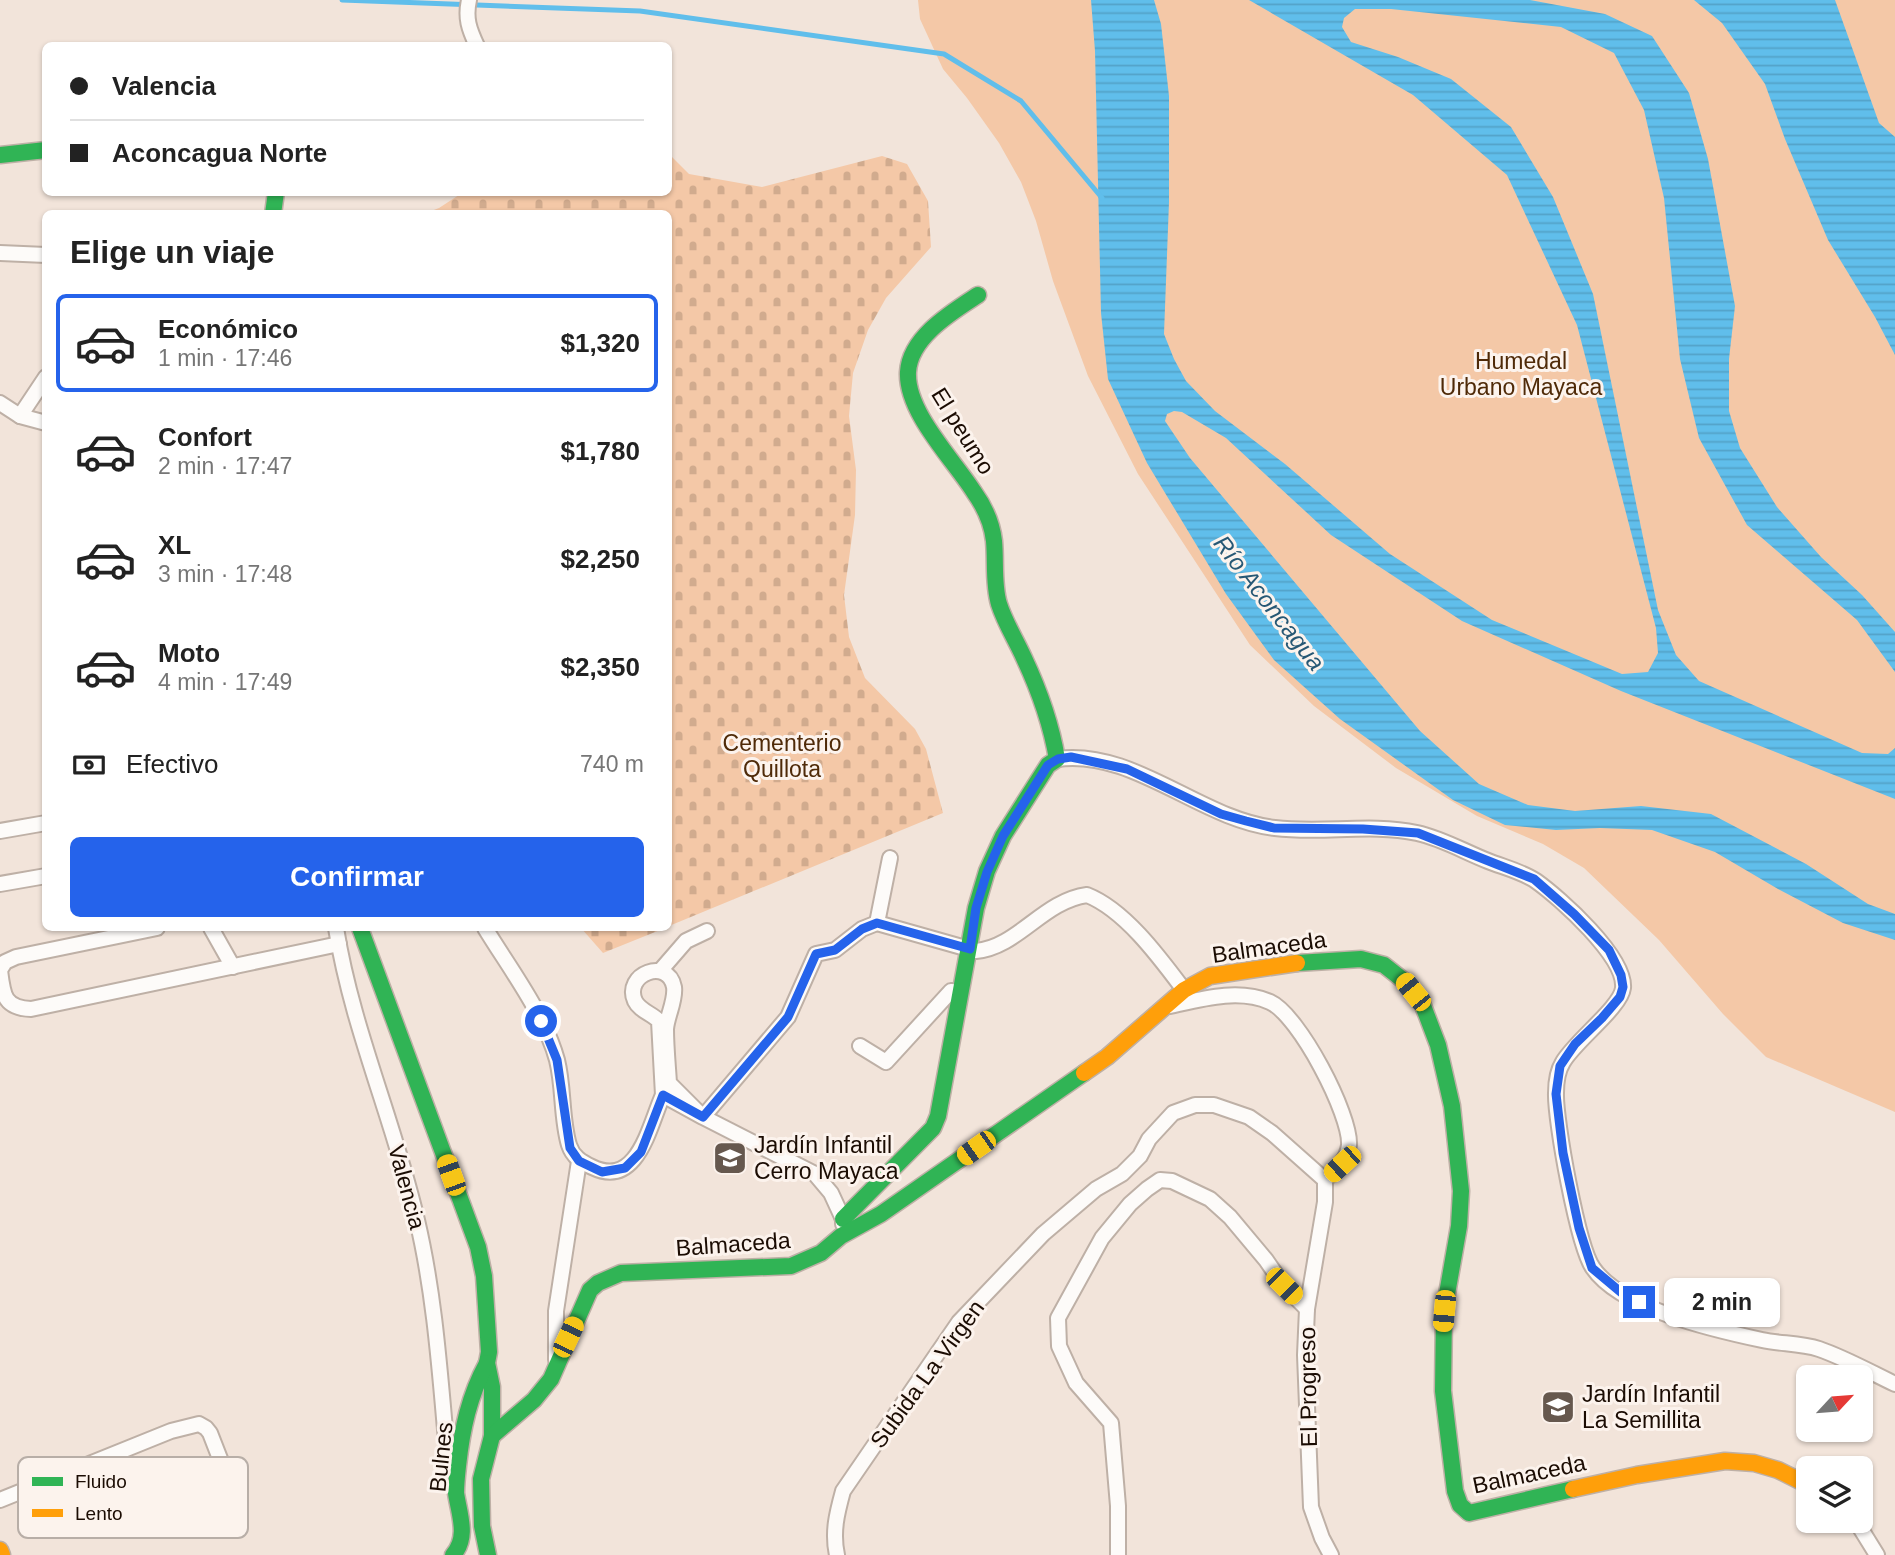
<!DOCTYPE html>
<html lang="es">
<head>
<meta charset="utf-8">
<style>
  body { margin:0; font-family:Helvetica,sans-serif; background:#f2f2f2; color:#222; height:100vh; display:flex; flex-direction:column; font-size:26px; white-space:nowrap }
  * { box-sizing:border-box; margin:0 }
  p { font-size:23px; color:#767676 }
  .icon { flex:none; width:38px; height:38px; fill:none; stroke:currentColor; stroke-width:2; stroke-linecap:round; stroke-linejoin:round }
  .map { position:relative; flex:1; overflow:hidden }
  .drawer { position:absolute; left:42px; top:210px; width:630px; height:721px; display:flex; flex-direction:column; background:#fff; border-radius:10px; box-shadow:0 2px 5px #0004 }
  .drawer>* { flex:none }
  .hud { position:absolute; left:42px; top:42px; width:630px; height:154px; border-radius:10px; box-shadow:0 2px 5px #0004; display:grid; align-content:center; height:154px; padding:0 28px; background:#fff }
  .needle { width:46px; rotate:64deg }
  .controls { position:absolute; left:1796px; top:1365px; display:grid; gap:14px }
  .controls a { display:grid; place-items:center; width:77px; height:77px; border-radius:10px; background:#fff; box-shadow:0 2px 5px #0004; font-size:35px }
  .end { position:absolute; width:32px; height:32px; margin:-16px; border:9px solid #2563eb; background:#fff; box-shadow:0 0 0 4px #fff }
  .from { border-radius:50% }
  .bubble { position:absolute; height:49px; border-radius:10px; background:#fff; box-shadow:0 2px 5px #0004; font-size:23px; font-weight:600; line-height:49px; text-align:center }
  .car { position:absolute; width:21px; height:42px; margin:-21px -10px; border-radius:9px; box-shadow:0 0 5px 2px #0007; background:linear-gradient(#f5c518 24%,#345 0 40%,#f5c518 0 76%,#345 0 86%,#f5c518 0) }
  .hud b { display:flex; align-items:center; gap:24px; height:66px; font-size:26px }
  .hud b+b { border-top:2px solid #e0e0e0 }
  .hud i { width:18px; height:18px; background:#222 }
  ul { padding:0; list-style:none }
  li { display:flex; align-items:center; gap:21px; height:98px; margin:0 14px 10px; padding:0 14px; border:4px solid transparent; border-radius:10px }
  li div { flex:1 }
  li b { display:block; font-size:26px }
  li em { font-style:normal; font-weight:600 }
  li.current { border-color:#2563eb }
  li>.icon { width:63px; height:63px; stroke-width:1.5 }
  h2 { padding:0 28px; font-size:32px; line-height:84px }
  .pay { display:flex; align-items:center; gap:18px; height:77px; padding:0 28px; font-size:26px }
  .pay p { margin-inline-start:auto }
  .button { display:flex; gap:14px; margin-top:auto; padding:14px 28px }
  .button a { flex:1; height:80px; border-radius:10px; background:#2563eb; color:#fff; font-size:28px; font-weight:600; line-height:80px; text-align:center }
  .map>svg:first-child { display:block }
  .cemetery { fill:url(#cemetery-stones) }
  .green { fill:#f4c8a7 }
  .water { fill:url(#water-rules) }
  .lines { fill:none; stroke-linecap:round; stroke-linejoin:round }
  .stream { stroke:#60beeb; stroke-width:5 }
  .street-casing { stroke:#beb0a6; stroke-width:18 }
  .fast-casing { stroke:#beb0a6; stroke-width:19 }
  .slow-casing { stroke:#beb0a6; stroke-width:19 }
  .street { stroke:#fdfbf9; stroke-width:14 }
  .fast { stroke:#30b455; stroke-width:16 }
  .slow { stroke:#ff9f0a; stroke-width:16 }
  .route { stroke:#2563eb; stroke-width:9 }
  .labels { text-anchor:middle; stroke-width:6; stroke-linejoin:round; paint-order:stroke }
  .park-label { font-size:23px; fill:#4f2a08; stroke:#fcf3ed }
  .street-label { font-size:23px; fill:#1b0c03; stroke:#fcf3ed }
  .poi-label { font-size:23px; fill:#1b0c03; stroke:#fcf3ed; text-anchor:start }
  .water-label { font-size:24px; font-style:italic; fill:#275875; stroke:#fcf3ed }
  .key { fill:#fcf3ed; stroke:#b8aea7; stroke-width:2 }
  .key-label { font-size:19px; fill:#1b0c03 }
</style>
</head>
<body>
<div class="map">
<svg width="1895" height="1555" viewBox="0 0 1895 1555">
  <defs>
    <pattern id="cemetery-stones" width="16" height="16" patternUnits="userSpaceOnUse" patternTransform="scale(1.75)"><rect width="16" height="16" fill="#f4c8a7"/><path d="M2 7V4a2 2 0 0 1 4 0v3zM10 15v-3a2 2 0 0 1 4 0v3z" fill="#d1ab8e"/></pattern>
    <pattern id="water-rules" width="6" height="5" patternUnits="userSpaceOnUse" patternTransform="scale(1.75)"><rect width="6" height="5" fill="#60beeb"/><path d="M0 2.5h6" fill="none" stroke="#53a2c8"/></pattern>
  </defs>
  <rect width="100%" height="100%" fill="#f2e4da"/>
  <g class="cemetery">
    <polygon points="669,154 689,174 762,187 882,156 907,164 928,201 931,247 886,298 868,330 853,373 849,416 856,470 855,515 844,595 849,637 865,678 915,729 926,749 943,813 669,926 668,214 426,213 439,208 462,193 668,192"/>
    <polygon points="581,928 665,928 603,953"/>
  </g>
  <polygon class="green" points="918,0 1895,0 1895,1112 1766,1057 1723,1014 1659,940 1584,868 1543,844 1477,816 1396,768 1314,706 1250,645 1138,474 1088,376 1053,281 1036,221 1021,182 999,143 967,98 943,69 920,19"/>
  <g class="water">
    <polygon points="1091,0 1154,0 1161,24 1169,96 1169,202 1164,334 1174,359 1186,381 1215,411 1285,464 1390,554 1492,620 1622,674 1648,672 1658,653 1656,628 1577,325 1507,175 1413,95 1249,0 1530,0 1605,14 1652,36 1689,93 1708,159 1735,306 1729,359 1729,411 1740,448 1777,507 1821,557 1862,595 1895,632 1895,672 1857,620 1747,525 1699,438 1680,359 1664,198 1644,110 1614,53 1561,27 1391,9 1355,9 1344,18 1342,27 1351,42 1398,57 1451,79 1511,127 1553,197 1593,294 1658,610 1676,655 1699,681 1862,753 1888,754 1895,748 1895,799 1621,691 1462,621 1331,535 1226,438 1182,412 1174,411 1167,414 1165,421 1190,458 1420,731 1479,784 1528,805 1575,811 1641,806 1711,814 1806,864 1868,904 1895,914 1895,940 1843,923 1778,889 1715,852 1652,830 1600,828 1556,830 1505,825 1453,800 1340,719 1274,660 1226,594 1147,463 1108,379 1101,313 1095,51"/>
    <polygon points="1694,0 1835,0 1879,123 1895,137 1895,355 1875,317 1828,240 1785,139 1765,84 1722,23"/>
  </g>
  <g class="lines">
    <polyline class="stream" points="342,0 640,11 944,54 1021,101 1102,198"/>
    <g class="street-casing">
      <g id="street">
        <path d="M469,0c-4,18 0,29 8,46"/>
        <polyline points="0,253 46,255"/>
        <polyline points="0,403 20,416 46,423"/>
        <polyline points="20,416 46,377"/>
        <path d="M1057,759c76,-11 144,61 218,69 47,6 95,-5 142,5 24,5 48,19 71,28 15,6 35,11 48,20 24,17 90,76 87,107 -2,19 -48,53 -60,74 -5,8 -7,21 -7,31 -1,27 22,154 37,175 28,41 122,62 169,72 18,4 39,3 57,9 26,9 51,23 76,35"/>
        <polyline points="0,831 46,823"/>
        <polyline points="0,884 46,876"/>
        <polyline points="877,923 890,858"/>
        <path d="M157,928l-141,29 -11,5 -5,8c3,25 4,38 31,39l308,-65"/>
        <polyline points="211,928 233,967"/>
        <path d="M336,928c16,100 58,193 81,292 18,76 23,155 30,232"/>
        <path d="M485,928c25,41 59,85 72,132 7,28 4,58 12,85 4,12 12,17 23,22 46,22 57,-41 71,-72"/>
        <polyline points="660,971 686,941 707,931"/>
        <path d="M1170,1006c31,-7 69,-18 100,-4 29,13 81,113 79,143 -2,16 -14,25 -24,35"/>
        <polyline points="860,1046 886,1062 951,991 960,992"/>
        <path d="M843,1224v-5l-12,-26 -16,-19 -112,-57 -34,-34c-1,-17 -3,-36 -3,-54 1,-13 10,-29 8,-42 -6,-30 -51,-13 -39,14 5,10 16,12 24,20l4,74 40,22 85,-100 28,-63 19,-4 27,-21 15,-6 99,28c42,-4 67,-50 111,-56 38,15 73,63 97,95"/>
        <polyline points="556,1360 556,1311 579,1161"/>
        <polyline points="0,1500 171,1431 199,1424 206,1428 210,1433 238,1505"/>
        <polyline points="1856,1521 1877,1555"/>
        <path d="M837,1555c-5,-23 0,-42 6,-64l116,-169 84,-88 53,-45 26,-15 18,-18 9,-17 24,-26 22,-8h19l35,12 23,16 53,47v22l-18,107 -2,46 6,152 11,31 9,17"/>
        <polyline points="1118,1555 1118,1506 1111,1423 1076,1383 1059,1346 1058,1318 1102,1238 1130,1204 1147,1189 1160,1180 1172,1181 1210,1199 1230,1217 1266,1260 1284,1286 1307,1309"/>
      </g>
    </g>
    <g class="fast-casing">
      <g id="fast">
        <polyline points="0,155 46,150"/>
        <polyline points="273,214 276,192"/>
        <polyline points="360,928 478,1247 484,1276 489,1352 487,1363 492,1387 492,1436 481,1479 482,1526 488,1555"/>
        <polyline points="1297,963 1361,959 1384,965 1403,980 1422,1003 1438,1045 1452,1106 1461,1191 1459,1226 1444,1311 1443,1391 1455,1491 1460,1505 1469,1513 1573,1489"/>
        <path d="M843,1219l90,-91 5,-12 38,-208 11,-37 16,-35 45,-71 9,-6c-6,-36 -18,-69 -33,-101 -8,-18 -19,-35 -25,-54 -6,-20 -3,-42 -5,-63 -2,-18 -10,-35 -20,-49 -21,-33 -68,-80 -66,-120 2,-35 44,-60 70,-77"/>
        <polyline points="492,1436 534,1400 551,1379 590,1290 598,1283 621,1273 791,1266 821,1253 841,1236 881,1214 1084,1073"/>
        <path d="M453,1555c16,-18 6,-41 3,-62 0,-9 1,-18 2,-27 4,-37 11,-70 29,-103"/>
      </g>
    </g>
    <g class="slow-casing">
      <g id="slow">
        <polyline points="1084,1073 1107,1057 1184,990 1210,976 1297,963"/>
        <polyline points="1573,1489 1637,1475 1725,1461 1754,1463 1778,1470 1808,1485"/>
        <polyline points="0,1550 2,1555"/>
      </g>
    </g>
    <use href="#street" class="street"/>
    <use href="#fast" class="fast"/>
    <use href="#slow" class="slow"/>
  </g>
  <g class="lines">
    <polyline class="route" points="541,1021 557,1060 570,1148 579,1161 602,1172 625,1168 641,1152 663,1095 703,1117 788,1017 816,954 835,950 862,929 877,923 970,949 976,908 987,872 1003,836 1048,765 1058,759 1071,757 1127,769 1221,814 1246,821 1274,828 1363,829 1418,833 1534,879 1574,914 1609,950 1621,975 1623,987 1620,997 1602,1018 1575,1044 1560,1066 1556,1094 1563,1153 1579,1228 1592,1268 1623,1294 1639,1302"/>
  </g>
  <defs>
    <g id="school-square" transform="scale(1.75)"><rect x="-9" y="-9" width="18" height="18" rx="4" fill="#66584e" stroke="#fcf3ed"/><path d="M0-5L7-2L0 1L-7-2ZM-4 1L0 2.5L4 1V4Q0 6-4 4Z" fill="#fff"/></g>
  </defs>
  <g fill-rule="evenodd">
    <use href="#school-square" x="730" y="1158"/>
    <use href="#school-square" x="1558" y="1407"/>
  </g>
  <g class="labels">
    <g class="park-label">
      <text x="1521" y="369">Humedal<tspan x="1521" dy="26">Urbano Mayaca</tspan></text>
      <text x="782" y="751">Cementerio<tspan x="782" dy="26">Quillota</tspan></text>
    </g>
    <g class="street-label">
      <text transform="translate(963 431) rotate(58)" y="8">El peumo</text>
      <text transform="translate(1269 947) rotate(-8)" y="8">Balmaceda</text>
      <text transform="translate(407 1187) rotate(75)" y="8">Valencia</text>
      <text transform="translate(733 1244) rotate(-4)" y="8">Balmaceda</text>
      <text transform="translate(927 1374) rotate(-54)" y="8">Subida La Virgen</text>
      <text transform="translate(1308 1387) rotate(-91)" y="8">El Progreso</text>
      <text transform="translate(441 1457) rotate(-84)" y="8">Bulnes</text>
      <text transform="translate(1529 1474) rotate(-12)" y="8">Balmaceda</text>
    </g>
    <g class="poi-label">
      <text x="754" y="1153">Jardín Infantil<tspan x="754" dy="26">Cerro Mayaca</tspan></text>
      <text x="1582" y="1402">Jardín Infantil<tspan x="1582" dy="26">La Semillita</tspan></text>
    </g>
    <g class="water-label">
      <text transform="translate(1269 603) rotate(52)" y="8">Río Aconcagua</text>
    </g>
  </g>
  <rect x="18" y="1457" width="230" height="81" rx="10" class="key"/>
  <rect x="32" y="1477" width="31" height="9" fill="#30b455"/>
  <rect x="32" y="1509" width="31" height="8" fill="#ff9f0a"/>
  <g class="key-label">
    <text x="75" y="1488">Fluido</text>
    <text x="75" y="1520">Lento</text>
  </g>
</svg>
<div class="controls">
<a><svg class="needle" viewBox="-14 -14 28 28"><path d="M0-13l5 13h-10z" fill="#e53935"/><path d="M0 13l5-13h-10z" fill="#767676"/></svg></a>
<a><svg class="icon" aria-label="layers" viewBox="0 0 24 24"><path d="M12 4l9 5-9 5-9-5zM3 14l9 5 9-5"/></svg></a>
</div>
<i class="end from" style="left:541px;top:1021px"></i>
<i class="end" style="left:1639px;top:1302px"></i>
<div class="bubble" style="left:1664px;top:1278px;width:116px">2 min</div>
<i class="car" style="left:1413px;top:992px;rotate:321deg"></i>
<i class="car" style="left:976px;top:1148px;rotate:235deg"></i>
<i class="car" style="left:1342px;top:1164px;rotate:227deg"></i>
<i class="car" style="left:451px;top:1175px;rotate:340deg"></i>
<i class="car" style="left:1284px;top:1286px;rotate:135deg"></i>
<i class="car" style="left:1444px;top:1311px;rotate:185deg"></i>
<i class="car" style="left:568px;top:1337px;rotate:25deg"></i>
<div class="hud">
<b><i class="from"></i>Valencia</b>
<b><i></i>Aconcagua Norte</b>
</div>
<section class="drawer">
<h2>Elige un viaje</h2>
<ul>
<li class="current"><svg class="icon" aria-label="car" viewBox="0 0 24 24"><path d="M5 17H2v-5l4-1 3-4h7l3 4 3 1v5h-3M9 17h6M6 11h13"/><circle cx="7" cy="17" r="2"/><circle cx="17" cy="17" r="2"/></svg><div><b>Económico</b><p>1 min · 17:46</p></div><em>$1,320</em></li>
<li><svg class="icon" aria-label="car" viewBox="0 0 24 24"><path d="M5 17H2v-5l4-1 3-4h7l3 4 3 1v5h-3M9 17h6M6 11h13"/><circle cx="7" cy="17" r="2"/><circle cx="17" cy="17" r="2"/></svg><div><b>Confort</b><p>2 min · 17:47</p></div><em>$1,780</em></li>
<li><svg class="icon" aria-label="car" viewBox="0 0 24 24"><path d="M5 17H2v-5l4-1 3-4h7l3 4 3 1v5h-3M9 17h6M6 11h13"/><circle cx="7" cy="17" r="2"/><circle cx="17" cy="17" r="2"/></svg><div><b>XL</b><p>3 min · 17:48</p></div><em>$2,250</em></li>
<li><svg class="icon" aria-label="car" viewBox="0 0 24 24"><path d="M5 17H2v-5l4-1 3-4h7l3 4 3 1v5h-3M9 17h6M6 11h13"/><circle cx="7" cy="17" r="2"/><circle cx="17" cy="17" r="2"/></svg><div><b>Moto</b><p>4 min · 17:49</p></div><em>$2,350</em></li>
</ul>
<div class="pay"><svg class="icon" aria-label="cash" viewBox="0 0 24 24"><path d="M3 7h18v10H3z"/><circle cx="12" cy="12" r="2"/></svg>Efectivo<p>740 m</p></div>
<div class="button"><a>Confirmar</a></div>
</section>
</div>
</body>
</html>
